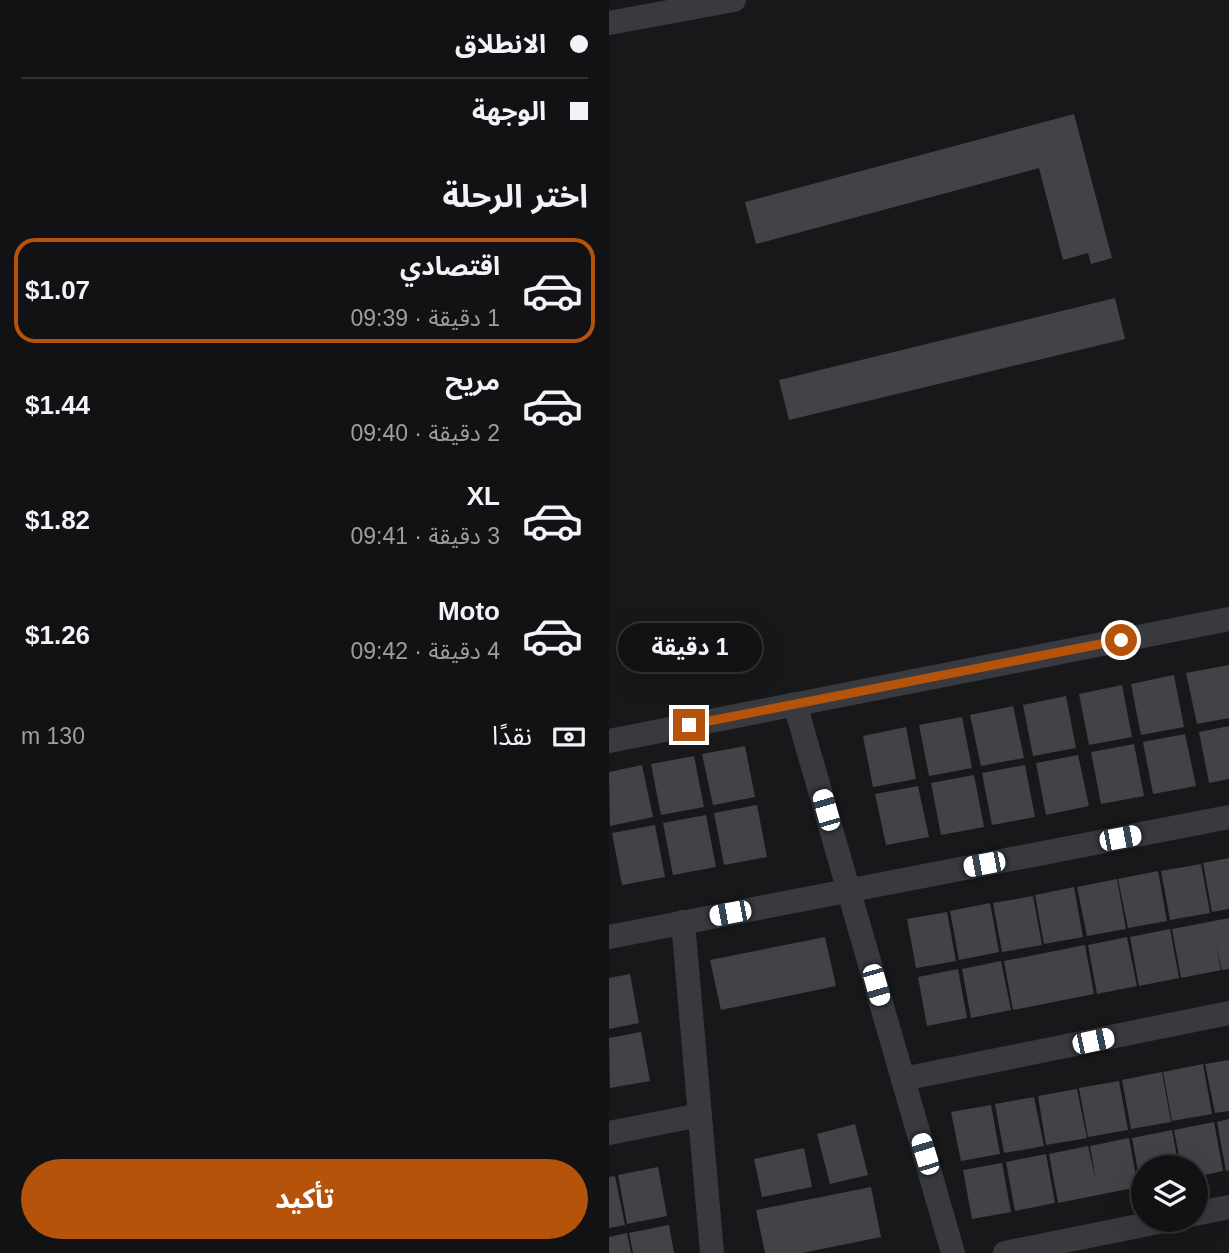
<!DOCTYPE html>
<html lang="ar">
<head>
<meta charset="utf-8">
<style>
  body { margin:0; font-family:Helvetica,"Noto Sans Arabic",sans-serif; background:#1b1b1d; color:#f1f3f6; direction:rtl; height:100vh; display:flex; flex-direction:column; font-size:26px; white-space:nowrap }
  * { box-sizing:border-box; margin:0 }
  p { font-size:23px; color:#9c9ea0 }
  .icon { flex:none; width:38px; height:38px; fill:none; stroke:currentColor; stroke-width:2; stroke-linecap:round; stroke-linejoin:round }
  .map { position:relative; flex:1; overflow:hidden; direction:ltr }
  .panel { display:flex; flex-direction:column; background:#121214; width:609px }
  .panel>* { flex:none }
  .guide { display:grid; align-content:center; height:154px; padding:0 21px; background:#121214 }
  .buttons { position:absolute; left:522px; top:1155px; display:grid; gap:14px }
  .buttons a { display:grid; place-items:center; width:77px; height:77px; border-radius:50%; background:#121214; box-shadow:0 7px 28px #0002,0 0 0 2px #313234; font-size:35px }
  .end { position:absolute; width:32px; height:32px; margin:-16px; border:9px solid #b45309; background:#fff; box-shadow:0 0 0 4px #fff }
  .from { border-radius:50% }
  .bubble { position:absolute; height:49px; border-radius:24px; background:#121214; box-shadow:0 7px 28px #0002,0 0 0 2px #313234; font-size:23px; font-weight:700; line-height:49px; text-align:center; direction:rtl }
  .car { position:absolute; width:21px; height:42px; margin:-21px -10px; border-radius:9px; box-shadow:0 0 5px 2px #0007; background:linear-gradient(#fff 24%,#345 0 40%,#fff 0 76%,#345 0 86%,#fff 0) }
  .guide b { display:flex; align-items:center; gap:24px; height:66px; font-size:26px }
  .guide b+b { border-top:2px solid #313234 }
  .guide i { width:18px; height:18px; background:#f1f3f6 }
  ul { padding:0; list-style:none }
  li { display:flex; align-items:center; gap:21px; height:105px; margin:0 14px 10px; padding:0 7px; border:4px solid transparent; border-radius:21px }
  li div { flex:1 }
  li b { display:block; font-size:26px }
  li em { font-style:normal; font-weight:700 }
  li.current { border-color:#b45309 }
  li>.icon { width:63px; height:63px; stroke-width:1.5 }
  h2 { padding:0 21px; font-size:32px; line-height:84px }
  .pay { display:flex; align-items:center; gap:18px; height:77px; padding:0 21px; font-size:26px }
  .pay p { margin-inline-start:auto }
  .cta { display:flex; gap:14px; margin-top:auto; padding:14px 21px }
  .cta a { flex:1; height:80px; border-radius:42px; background:#b45309; color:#fff; font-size:28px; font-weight:700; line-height:80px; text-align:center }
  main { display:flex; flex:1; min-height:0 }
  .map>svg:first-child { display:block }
  .building { fill:#434347 }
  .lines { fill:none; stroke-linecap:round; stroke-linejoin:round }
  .street { stroke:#393a3f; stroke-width:24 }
  .route { stroke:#b45309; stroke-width:9 }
</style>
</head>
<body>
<main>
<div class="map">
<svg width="620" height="1253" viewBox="0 0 620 1253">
  <rect width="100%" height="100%" fill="#18181a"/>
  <g class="building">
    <polygon points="465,114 503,258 482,264 479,253 454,260 430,168 147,244 136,202"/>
    <polygon points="506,298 516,339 180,420 170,380"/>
    <polygon points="620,665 620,718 588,724 577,673"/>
    <polygon points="565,675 575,727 532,735 522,684"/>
    <polygon points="513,685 523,737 480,745 470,694"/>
    <polygon points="457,696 467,748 424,756 414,705"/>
    <polygon points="404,706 415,758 372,766 361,715"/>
    <polygon points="353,717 363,768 320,776 310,725"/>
    <polygon points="620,726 620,779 600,783 590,732"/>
    <polygon points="297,727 307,779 264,787 254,736"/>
    <polygon points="576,734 587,786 544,794 534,742"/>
    <polygon points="525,744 535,796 492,804 482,752"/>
    <polygon points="136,746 146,797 104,805 93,754"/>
    <polygon points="469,755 480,806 437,815 427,763"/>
    <polygon points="85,756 95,807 52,815 42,764"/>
    <polygon points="33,765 44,817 1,826 0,772"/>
    <polygon points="416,765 426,817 383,825 373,773"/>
    <polygon points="365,775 375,827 332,835 322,783"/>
    <polygon points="309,786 320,837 277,845 266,794"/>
    <polygon points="148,805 158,857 115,865 105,813"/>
    <polygon points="97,815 107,867 64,875 54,823"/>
    <polygon points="46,825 56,877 13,885 3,833"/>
    <polygon points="620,858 620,909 603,912 594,863"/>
    <polygon points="592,864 601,913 561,920 552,871"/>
    <polygon points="549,871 558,921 519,928 509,879"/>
    <polygon points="508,879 517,929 478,936 468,887"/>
    <polygon points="465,887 474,937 435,944 426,895"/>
    <polygon points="424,896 433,945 393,952 384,903"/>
    <polygon points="381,903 390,952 350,960 341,911"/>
    <polygon points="338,912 347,961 307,968 298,919"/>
    <polygon points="620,918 620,969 613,970 607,946 612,970 572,978 563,929"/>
    <polygon points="561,929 570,978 530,986 521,937"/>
    <polygon points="216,937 227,986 112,1010 101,960"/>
    <polygon points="518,937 528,986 488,994 479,945"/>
    <polygon points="476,945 485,994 404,1010 395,961"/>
    <polygon points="392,961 402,1010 362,1018 353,969"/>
    <polygon points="349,969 358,1018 318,1026 309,977"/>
    <polygon points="21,974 30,1023 0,1029 0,978"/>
    <polygon points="32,1032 41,1081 1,1088 0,1038"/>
    <polygon points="620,1060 620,1111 606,1113 596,1064"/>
    <polygon points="594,1064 603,1114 563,1121 554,1072"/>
    <polygon points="553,1072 562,1122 522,1129 513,1080"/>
    <polygon points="510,1081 519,1130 479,1137 470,1088"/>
    <polygon points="468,1089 478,1138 437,1145 429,1096"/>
    <polygon points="425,1097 435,1146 395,1153 386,1104"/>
    <polygon points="382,1105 391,1154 352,1161 342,1112"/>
    <polygon points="620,1119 620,1170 617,1171 608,1122"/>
    <polygon points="605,1122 614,1171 586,1177 586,1167 572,1167 565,1130"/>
    <polygon points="246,1124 259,1175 221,1184 208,1134"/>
    <polygon points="563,1130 570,1167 534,1167 532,1188 523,1138"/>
    <polygon points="520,1138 529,1187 449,1203 440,1154 479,1146 487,1180 481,1146"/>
    <polygon points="195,1148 203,1187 153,1197 145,1159"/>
    <polygon points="437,1154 446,1203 406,1211 397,1162"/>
    <polygon points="393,1163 402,1212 363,1219 354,1170"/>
    <polygon points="49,1167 58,1216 18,1224 9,1175"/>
    <polygon points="6,1176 16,1225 0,1228 0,1177"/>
    <polygon points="262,1187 272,1237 193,1253 156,1253 147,1210"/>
    <polygon points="60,1225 65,1253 24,1253 20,1233"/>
    <polygon points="18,1233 22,1253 0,1253 0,1237"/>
  </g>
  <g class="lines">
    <g class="street">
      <polyline points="0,23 125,0"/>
      <polyline points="186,704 344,1253"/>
      <polyline points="0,741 620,619"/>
      <polyline points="74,922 103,1253"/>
      <polyline points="0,937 620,817"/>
      <polyline points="294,1079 620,1013"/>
      <polyline points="0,1133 91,1115"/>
      <polyline points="586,1214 620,1207"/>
      <polyline points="396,1253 559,1220"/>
    </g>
  </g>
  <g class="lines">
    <polyline class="route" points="80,725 512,640"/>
  </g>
</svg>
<div class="buttons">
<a><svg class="icon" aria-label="layers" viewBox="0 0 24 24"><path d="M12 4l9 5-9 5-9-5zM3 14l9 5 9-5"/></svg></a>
</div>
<i class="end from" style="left:512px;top:640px"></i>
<i class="end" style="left:80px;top:725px"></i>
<div class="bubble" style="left:9px;top:623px;width:144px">1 دقيقة</div>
<i class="car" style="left:217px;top:810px;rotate:344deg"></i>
<i class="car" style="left:511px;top:838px;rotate:79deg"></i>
<i class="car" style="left:375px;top:864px;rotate:259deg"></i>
<i class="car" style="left:121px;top:913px;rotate:259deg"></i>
<i class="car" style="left:267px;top:985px;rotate:164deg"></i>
<i class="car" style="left:484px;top:1041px;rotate:78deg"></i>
<i class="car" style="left:316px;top:1154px;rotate:343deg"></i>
</div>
<section class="panel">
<div class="guide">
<b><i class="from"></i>الانطلاق</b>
<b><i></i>الوجهة</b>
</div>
<h2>اختر الرحلة</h2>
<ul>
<li class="current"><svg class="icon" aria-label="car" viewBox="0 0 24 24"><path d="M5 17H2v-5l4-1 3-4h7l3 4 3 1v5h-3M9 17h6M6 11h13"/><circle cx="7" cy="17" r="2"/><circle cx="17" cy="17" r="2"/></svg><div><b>اقتصادي</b><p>1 دقيقة · 09:39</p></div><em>$1.07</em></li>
<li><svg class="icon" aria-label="car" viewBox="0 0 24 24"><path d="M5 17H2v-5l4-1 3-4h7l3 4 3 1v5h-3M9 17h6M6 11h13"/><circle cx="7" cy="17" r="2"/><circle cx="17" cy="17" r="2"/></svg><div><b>مريح</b><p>2 دقيقة · 09:40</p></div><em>$1.44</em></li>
<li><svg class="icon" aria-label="car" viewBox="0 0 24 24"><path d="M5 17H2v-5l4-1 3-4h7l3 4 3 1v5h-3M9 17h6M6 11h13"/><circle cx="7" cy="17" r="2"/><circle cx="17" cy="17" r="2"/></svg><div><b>XL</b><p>3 دقيقة · 09:41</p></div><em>$1.82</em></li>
<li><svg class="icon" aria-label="car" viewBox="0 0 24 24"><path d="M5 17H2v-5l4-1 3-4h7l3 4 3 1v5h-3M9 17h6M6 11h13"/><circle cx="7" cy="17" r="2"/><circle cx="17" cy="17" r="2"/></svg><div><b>Moto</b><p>4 دقيقة · 09:42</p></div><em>$1.26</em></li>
</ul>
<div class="pay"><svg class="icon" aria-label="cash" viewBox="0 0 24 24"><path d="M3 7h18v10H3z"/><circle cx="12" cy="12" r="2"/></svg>نقدًا<p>130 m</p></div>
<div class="cta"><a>تأكيد</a></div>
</section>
</main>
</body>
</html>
